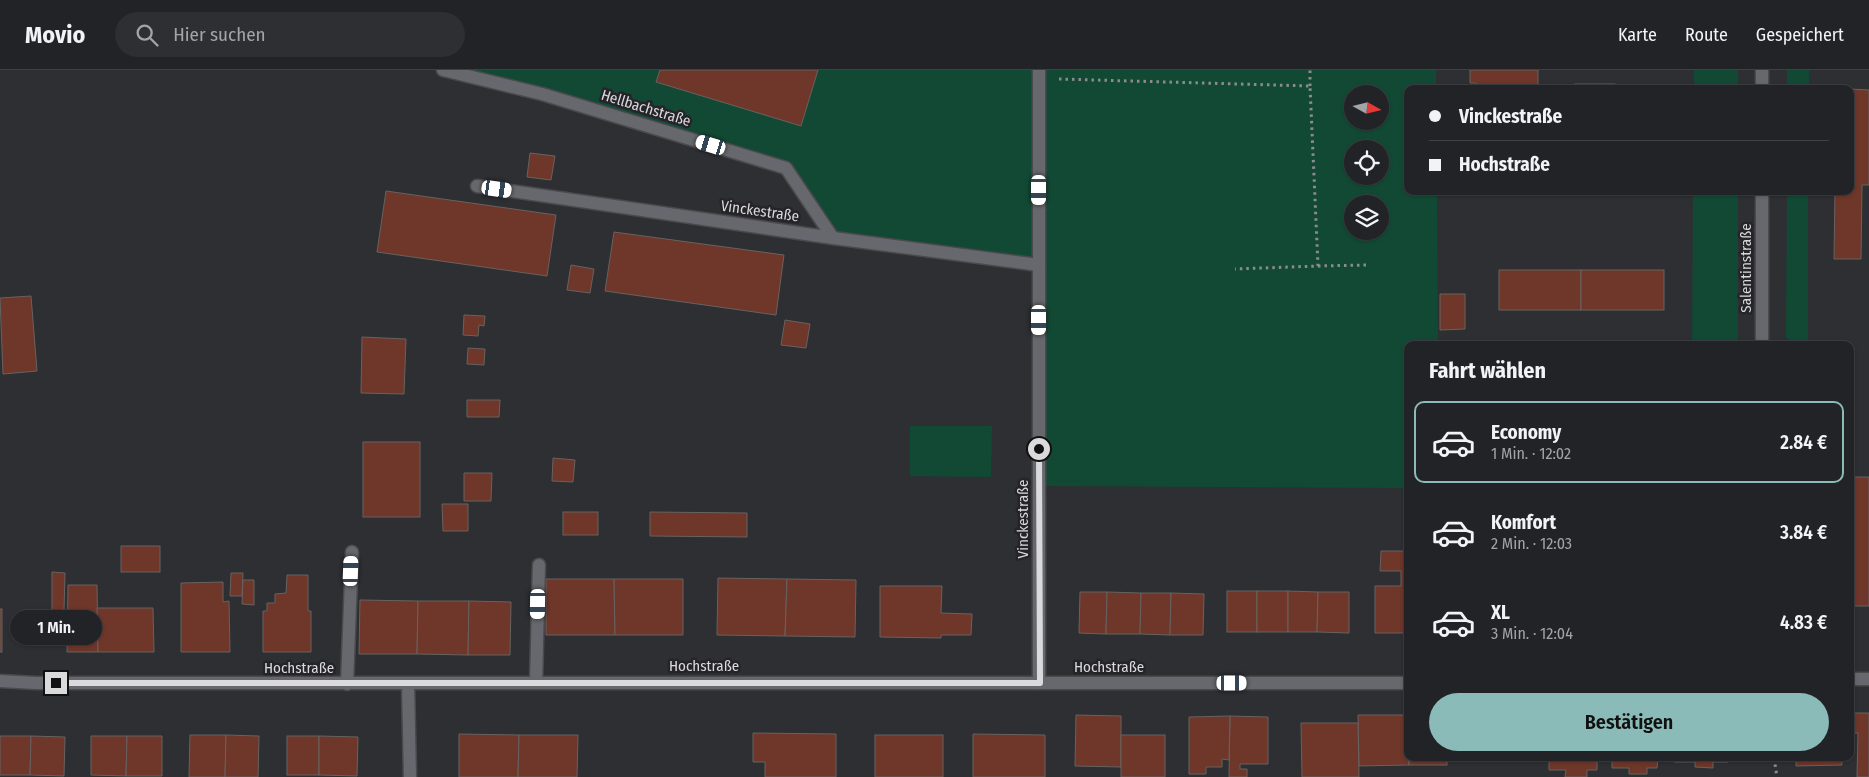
<!DOCTYPE html>
<html lang="de">
<head>
<meta charset="utf-8">
<style>
  body { margin:0; font-family:"Fira Sans Condensed",sans-serif; background:#2e2f32; color:#f1f3f6; height:100vh; display:flex; flex-direction:column; font-size:19px; white-space:nowrap }
  * { box-sizing:border-box; margin:0 }
  p { font-size:16px; color:#a2a4a7 }
  .icon { flex:none; width:28px; height:28px; fill:none; stroke:currentColor; stroke-width:2; stroke-linecap:round; stroke-linejoin:round }
  .map { position:relative; flex:1; overflow:hidden }
  .panel { position:absolute; left:1404px; top:271px; width:450px; height:420px; display:flex; flex-direction:column; background:#222326; border-radius:10px; box-shadow:0 1px 4px #0004,0 0 0 1px #3f4043 }
  .panel>* { flex:none }
  .top-card { position:absolute; left:1404px; top:15px; width:450px; height:110px; border-radius:10px; box-shadow:0 1px 4px #0004,0 0 0 1px #3f4043; display:grid; align-content:center; height:110px; padding:0 25px; background:#222326 }
  .needle { width:32px; rotate:98deg }
  .tools { position:absolute; left:1344px; top:15px; display:grid; gap:10px }
  .tools a { display:grid; place-items:center; width:45px; height:45px; border-radius:50%; background:#222326; box-shadow:0 1px 4px #0004,0 0 0 1px #3f4043; font-size:25px }
  .end { position:absolute; width:22px; height:22px; margin:-11px; border:6px solid #dadadd; background:#111; box-shadow:0 0 0 2px #111 }
  .from { border-radius:50% }
  .bubble { position:absolute; height:35px; border-radius:18px; background:#222326; box-shadow:0 1px 4px #0004,0 0 0 1px #3f4043; font-size:16px; font-weight:600; line-height:35px; text-align:center }
  .car { position:absolute; width:15px; height:30px; margin:-15px -8px; border-radius:6px; box-shadow:0 0 4px 1px #0007; background:linear-gradient(#fff 24%,#345 0 40%,#fff 0 76%,#345 0 86%,#fff 0) }
  .top-card b { display:flex; align-items:center; gap:18px; height:48px; font-size:19px }
  .top-card b+b { border-top:1px solid #3f4043 }
  .top-card i { width:12px; height:12px; background:#f1f3f6 }
  ul { padding:0; list-style:none }
  li { display:flex; align-items:center; gap:15px; height:82px; margin:0 10px 8px; padding:0 15px; border:2px solid transparent; border-radius:10px }
  li div { flex:1 }
  li b { display:block; font-size:19px }
  li em { font-style:normal; font-weight:600 }
  li.current { border-color:#8bbbb9 }
  li>.icon { width:45px; height:45px; stroke-width:1.5 }
  h2 { padding:0 25px; font-size:22px; line-height:60px }
  .primary-button { display:flex; gap:10px; margin-top:auto; padding:10px 25px }
  .primary-button a { flex:1; height:58px; border-radius:30px; background:#8bbbb9; color:#111; font-size:20px; font-weight:600; line-height:58px; text-align:center }
  header { display:flex; align-items:center; gap:30px; box-sizing:border-box; height:70px; padding:0 25px; background:#222326; border-bottom:1px solid #3f4043 }
  header strong { font-size:24px }
  nav { display:flex; gap:28px; margin-inline-start:auto; font-size:18px }
  .search { width:350px; height:45px; background:#2e2f32; display:flex; align-items:center; gap:12px; box-sizing:border-box; padding:0 18px; border-radius:28px; color:#a2a4a7; font-size:19px }
  .map>svg:first-child { display:block }
  .green { fill:#124935; fill-rule:evenodd }
  .building { fill:#6f362a; stroke:#686261 }
  .lines { fill:none; stroke-linecap:round; stroke-linejoin:round }
  .minor-casing { stroke:#4a4a4d; stroke-width:15 }
  .path { stroke:#8b8c8f; stroke-width:3; stroke-dasharray:2.5 4; stroke-linecap:butt }
  .minor { stroke:#67686d; stroke-width:12 }
  .route { stroke:#dadadd; stroke-width:6 }
  .labels { text-anchor:middle; stroke-width:5; stroke-linejoin:round; paint-order:stroke }
  .street-label { font-size:15px; fill:#dadadd; stroke:#252529 }
</style>
</head>
<body>
<header>
<strong>Movio</strong>
<div class="search"><svg class="icon" aria-label="search" viewBox="0 0 24 24"><circle cx="10" cy="10" r="6"/><path d="M15 15l6 6"/></svg>Hier suchen</div>
<nav><a>Karte</a><a>Route</a><a>Gespeichert</a></nav>
</header>
<div class="map">
<svg width="1869" height="707" viewBox="0 0 1869 707">
  <rect width="100%" height="100%" fill="#2e2f33"/>
  <g class="green">
    <path d="M443,0h993v19h-28v102h29l1,154h-30l-1,143 -368,-2v-221l-206,-27 -47,-70zM1352,24h28v27h-28zM1352,79h28v27h-28zM1352,134h28v27h-28z"/>
    <rect x="1694" y="0" width="44" height="19"/>
    <rect x="1787" y="0" width="22" height="19"/>
    <polygon points="1693,121 1738,121 1738,275 1692,275"/>
    <polygon points="1787,121 1808,121 1808,275 1797,275 1786,268"/>
    <polygon points="910,356 992,356 991,407 910,406"/>
  </g>
  <g class="building">
    <polygon points="660,0 818,0 801,56 656,12"/>
    <polygon points="1470,0 1538,0 1538,19 1476,19 1476,13 1470,13"/>
    <rect x="1575" y="14" width="40" height="5"/>
    <polygon points="1850,19 1869,20 1869,115 1862,115 1861,189 1834,189 1835,121 1850,121"/>
    <polygon points="530,83 555,86 551,110 527,107"/>
    <polygon points="386,121 556,145 547,206 377,182"/>
    <polygon points="614,162 784,185 776,245 605,221"/>
    <polygon points="571,195 594,199 590,223 567,220"/>
    <rect x="1499" y="200" width="82" height="40"/>
    <rect x="1581" y="200" width="83" height="40"/>
    <polygon points="1440,224 1465,224 1465,259 1440,260"/>
    <polygon points="31,226 37,301 3,304 0,228"/>
    <polygon points="464,245 485,246 484,256 479,255 478,266 463,265"/>
    <polygon points="785,250 810,254 806,278 781,275"/>
    <polygon points="362,267 406,269 404,324 361,323"/>
    <polygon points="468,278 485,279 484,295 467,294"/>
    <polygon points="467,330 500,330 499,347 467,347"/>
    <rect x="363" y="372" width="57" height="75"/>
    <polygon points="553,388 575,390 573,412 552,411"/>
    <polygon points="464,403 492,403 491,431 464,431"/>
    <polygon points="1852,407 1869,407 1869,536 1850,536 1850,437 1851,437"/>
    <polygon points="442,434 468,434 468,461 443,461"/>
    <rect x="563" y="442" width="35" height="23"/>
    <polygon points="650,442 747,443 747,467 650,466"/>
    <rect x="121" y="476" width="39" height="26"/>
    <polygon points="1381,481 1408,481 1408,563 1375,563 1375,516 1401,516 1401,501 1380,501"/>
    <polygon points="52,502 65,503 64,541 52,541"/>
    <polygon points="231,503 243,503 242,526 230,526"/>
    <polygon points="287,505 308,505 308,541 311,541 311,582 263,582 263,541 267,541 267,533 275,533 275,524 286,523"/>
    <polygon points="718,508 787,509 785,566 717,565"/>
    <polygon points="546,509 614,509 615,565 546,565"/>
    <polygon points="614,509 683,509 683,565 615,565"/>
    <polygon points="787,509 856,510 855,567 785,566"/>
    <polygon points="243,510 254,510 254,535 242,534"/>
    <polygon points="223,512 223,532 229,531 230,582 181,582 181,513"/>
    <polygon points="68,515 97,515 98,582 67,582"/>
    <polygon points="880,516 942,516 941,543 972,544 971,565 941,565 941,568 880,567"/>
    <rect x="1227" y="521" width="30" height="41"/>
    <rect x="1257" y="521" width="31" height="41"/>
    <polygon points="1288,521 1318,522 1317,562 1288,562"/>
    <polygon points="1080,522 1107,522 1106,564 1079,563"/>
    <polygon points="1107,522 1141,523 1140,564 1106,564"/>
    <polygon points="1318,522 1349,522 1349,563 1317,562"/>
    <polygon points="1141,523 1171,523 1170,565 1140,564"/>
    <polygon points="1171,523 1204,524 1203,565 1170,565"/>
    <polygon points="360,530 418,531 417,584 359,584"/>
    <polygon points="418,531 469,531 468,585 417,584"/>
    <polygon points="469,531 511,532 510,585 468,585"/>
    <polygon points="97,538 153,538 154,582 98,582"/>
    <rect x="0" y="539" width="2" height="43"/>
    <polygon points="1851,643 1869,643 1869,707 1857,707 1858,663 1851,663"/>
    <polygon points="1076,645 1121,646 1121,697 1075,696"/>
    <polygon points="1358,645 1408,645 1408,688 1409,688 1409,695 1359,696"/>
    <polygon points="1230,646 1268,647 1268,694 1240,694 1240,699 1247,699 1247,707 1229,707"/>
    <polygon points="1230,646 1229,690 1222,689 1222,697 1206,697 1206,704 1189,704 1189,647"/>
    <polygon points="1301,653 1358,653 1359,707 1302,707"/>
    <polygon points="753,663 836,664 836,707 765,707 765,692 753,692"/>
    <polygon points="459,664 519,665 518,707 459,707"/>
    <polygon points="973,664 1045,665 1045,707 973,707"/>
    <polygon points="190,665 226,665 225,707 189,707"/>
    <polygon points="226,665 259,666 258,707 225,707"/>
    <polygon points="519,665 578,665 577,707 518,707"/>
    <rect x="875" y="665" width="68" height="42"/>
    <rect x="1121" y="665" width="44" height="42"/>
    <polygon points="0,666 31,666 30,705 0,705"/>
    <polygon points="31,666 65,667 64,706 30,705"/>
    <polygon points="91,666 127,666 126,706 91,705"/>
    <polygon points="127,666 162,666 162,706 126,706"/>
    <rect x="287" y="666" width="32" height="39"/>
    <polygon points="319,666 358,667 357,706 319,705"/>
    <rect x="1409" y="688" width="38" height="7"/>
    <polygon points="1467,688 1528,688 1528,689"/>
    <polygon points="1549,688 1597,688 1597,700 1587,700 1587,707 1565,707 1566,700 1549,700"/>
    <polygon points="1612,688 1658,688 1657,698 1647,698 1647,704 1629,704 1629,698 1612,698"/>
    <polygon points="1674,688 1728,688 1728,692 1713,692 1713,698 1695,697 1695,692 1674,692"/>
    <polygon points="1796,688 1842,688 1842,695 1796,696"/>
  </g>
  <g class="lines">
    <g class="minor-casing">
      <g id="minor">
        <polyline points="443,0 542,24 786,98 833,168"/>
        <polyline points="1039,0 1039,613"/>
        <polyline points="1762,0 1762,19"/>
        <polyline points="477,116 833,168 1039,195"/>
        <polyline points="1762,121 1762,275"/>
        <polyline points="1850,609 1869,609"/>
        <polyline points="0,611 36,613 1408,613"/>
        <polyline points="536,613 539,495"/>
        <polyline points="347,614 352,482"/>
        <polyline points="408,614 410,707"/>
      </g>
    </g>
    <g class="path">
      <polyline points="1059,9 1310,16 1318,196 1235,199"/>
      <polyline points="1310,16 1310,0"/>
      <polyline points="1318,196 1369,195"/>
      <polyline points="1774,688 1777,707"/>
    </g>
    <use href="#minor" class="minor"/>
  </g>
  <g class="lines">
    <polyline class="route" points="56,613 1040,613 1039,379"/>
  </g>
  <g class="labels">
    <g class="street-label">
      <text transform="translate(646 38) rotate(17)" y="5">Hellbachstraße</text>
      <text transform="translate(760 141) rotate(8)" y="5">Vinckestraße</text>
      <text transform="translate(1746 198) rotate(-90)" y="5">Salentinstraße</text>
      <text transform="translate(1023 449) rotate(-90)" y="5">Vinckestraße</text>
      <text x="704" y="601">Hochstraße</text>
      <text x="1109" y="602">Hochstraße</text>
      <text x="299" y="603">Hochstraße</text>
    </g>
  </g>
</svg>
<div class="tools">
<a><svg class="needle" viewBox="-14 -14 28 28"><path d="M0-13l5 13h-10z" fill="#e53935"/><path d="M0 13l5-13h-10z" fill="#a2a4a7"/></svg></a>
<a><svg class="icon" aria-label="locate" viewBox="0 0 24 24"><circle cx="12" cy="12" r="6"/><path d="M12 2v4M12 18v4M2 12h4M18 12h4"/></svg></a>
<a><svg class="icon" aria-label="layers" viewBox="0 0 24 24"><path d="M12 4l9 5-9 5-9-5zM3 14l9 5 9-5"/></svg></a>
</div>
<i class="end from" style="left:1039px;top:379px"></i>
<i class="end" style="left:56px;top:613px"></i>
<div class="bubble" style="left:10px;top:540px;width:92px">1 Min.</div>
<i class="car" style="left:711px;top:75px;rotate:287deg"></i>
<i class="car" style="left:497px;top:119px;rotate:98deg"></i>
<i class="car" style="left:1039px;top:120px;rotate:180deg"></i>
<i class="car" style="left:1039px;top:250px;rotate:180deg"></i>
<i class="car" style="left:351px;top:501px;rotate:2deg"></i>
<i class="car" style="left:538px;top:534px;rotate:181deg"></i>
<i class="car" style="left:1232px;top:613px;rotate:90deg"></i>
<div class="top-card">
<b><i class="from"></i>Vinckestraße</b>
<b><i></i>Hochstraße</b>
</div>
<section class="panel">
<h2>Fahrt wählen</h2>
<ul>
<li class="current"><svg class="icon" aria-label="car" viewBox="0 0 24 24"><path d="M5 17H2v-5l4-1 3-4h7l3 4 3 1v5h-3M9 17h6M6 11h13"/><circle cx="7" cy="17" r="2"/><circle cx="17" cy="17" r="2"/></svg><div><b>Economy</b><p>1 Min. · 12:02</p></div><em>2.84 €</em></li>
<li><svg class="icon" aria-label="car" viewBox="0 0 24 24"><path d="M5 17H2v-5l4-1 3-4h7l3 4 3 1v5h-3M9 17h6M6 11h13"/><circle cx="7" cy="17" r="2"/><circle cx="17" cy="17" r="2"/></svg><div><b>Komfort</b><p>2 Min. · 12:03</p></div><em>3.84 €</em></li>
<li><svg class="icon" aria-label="car" viewBox="0 0 24 24"><path d="M5 17H2v-5l4-1 3-4h7l3 4 3 1v5h-3M9 17h6M6 11h13"/><circle cx="7" cy="17" r="2"/><circle cx="17" cy="17" r="2"/></svg><div><b>XL</b><p>3 Min. · 12:04</p></div><em>4.83 €</em></li>
</ul>
<div class="primary-button"><a>Bestätigen</a></div>
</section>
</div>
</body>
</html>
